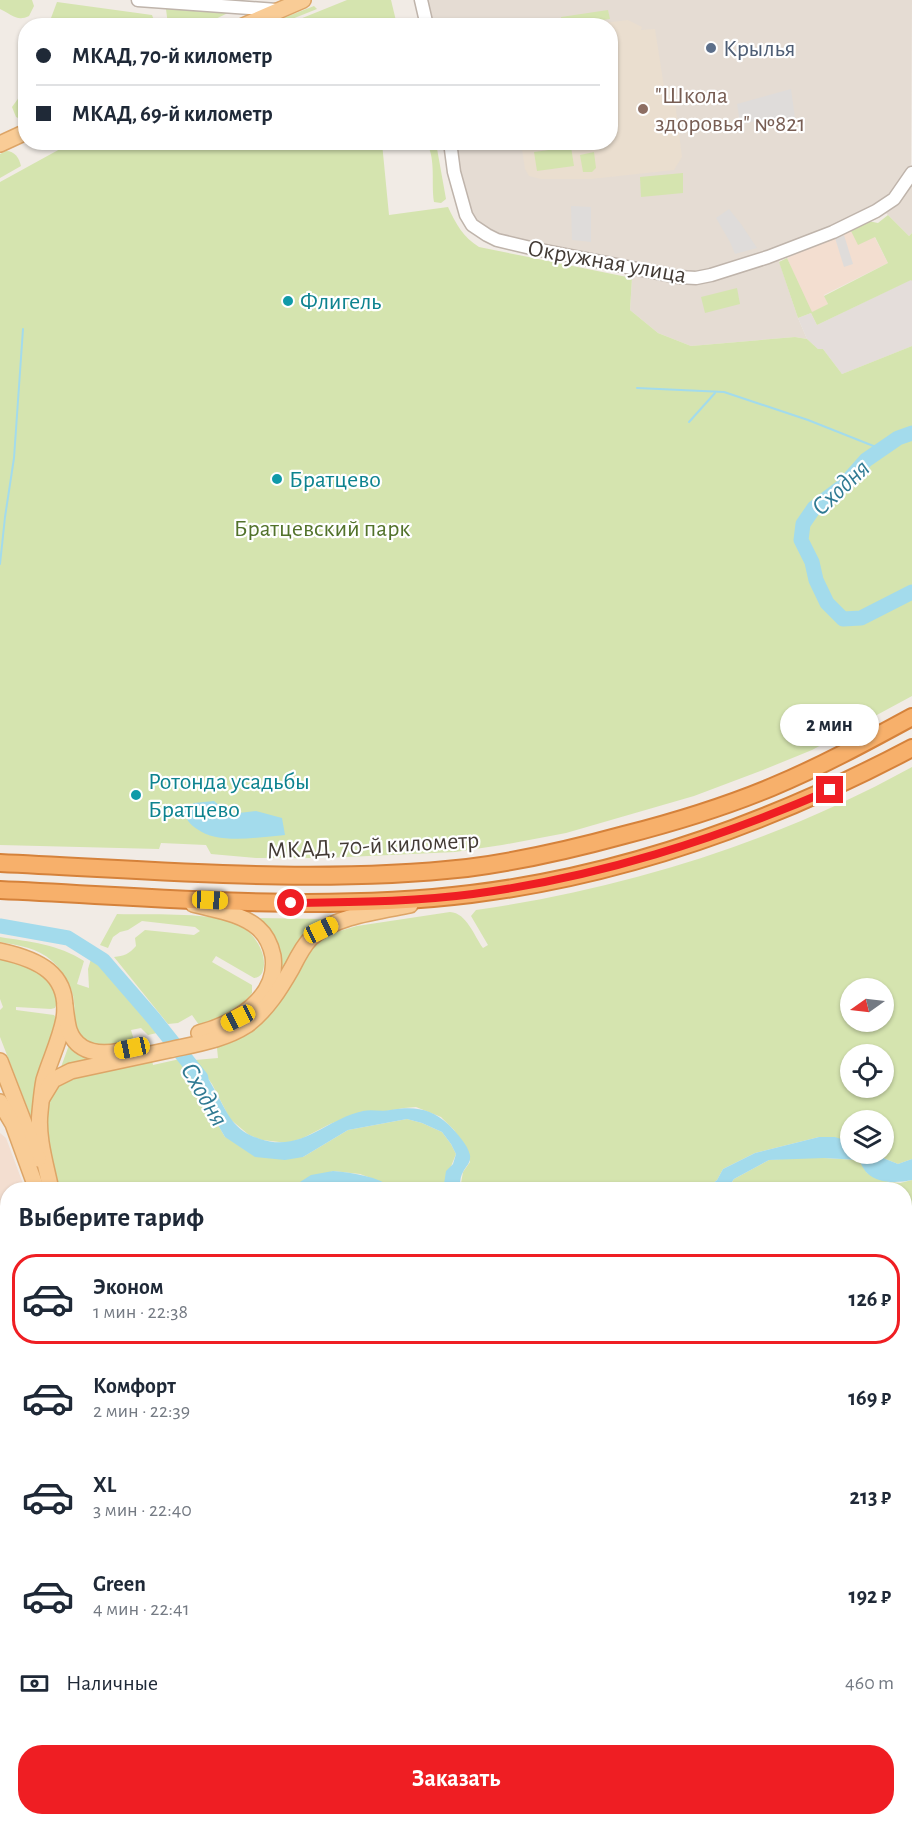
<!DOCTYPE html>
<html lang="ru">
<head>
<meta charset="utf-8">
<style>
  body { margin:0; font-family:"Alegreya Sans",sans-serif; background:#f6f6f7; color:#1f2937; height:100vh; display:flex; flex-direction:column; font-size:22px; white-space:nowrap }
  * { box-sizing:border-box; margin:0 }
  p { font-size:20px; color:#747a83 }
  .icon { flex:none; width:33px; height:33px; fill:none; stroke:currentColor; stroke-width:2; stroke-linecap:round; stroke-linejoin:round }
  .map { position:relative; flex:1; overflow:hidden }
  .panel { position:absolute; left:0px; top:1182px; width:912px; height:644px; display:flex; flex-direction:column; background:#fff; border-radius:24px 24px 0 0; box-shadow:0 2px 4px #0004 }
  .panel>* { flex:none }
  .guide { position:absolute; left:18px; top:18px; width:600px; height:132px; border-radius:24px; box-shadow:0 2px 4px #0004; display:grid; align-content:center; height:132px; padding:0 18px; background:#fff }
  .needle { width:39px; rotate:256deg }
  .fabs { position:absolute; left:840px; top:978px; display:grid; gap:12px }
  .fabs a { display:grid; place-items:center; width:54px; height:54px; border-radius:50%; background:#fff; box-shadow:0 2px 4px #0004; font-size:30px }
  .end { position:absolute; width:27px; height:27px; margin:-14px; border:8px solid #ef1e23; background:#fff; box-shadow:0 0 0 3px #fff }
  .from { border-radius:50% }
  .bubble { position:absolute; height:42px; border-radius:21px; background:#fff; box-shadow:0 2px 4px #0004; font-size:20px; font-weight:600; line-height:42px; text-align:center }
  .car { position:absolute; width:18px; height:36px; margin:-18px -9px; border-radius:8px; box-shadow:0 0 4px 2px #0007; background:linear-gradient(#f5c518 24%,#345 0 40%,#f5c518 0 76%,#345 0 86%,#f5c518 0) }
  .guide b { display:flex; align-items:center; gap:21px; height:57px; font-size:22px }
  .guide b+b { border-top:2px solid #e0e1e3 }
  .guide i { width:15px; height:15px; background:#1f2937 }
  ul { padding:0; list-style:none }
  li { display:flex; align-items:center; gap:18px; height:90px; margin:0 12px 9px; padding:0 6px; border:3px solid transparent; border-radius:24px }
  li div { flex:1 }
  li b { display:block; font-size:22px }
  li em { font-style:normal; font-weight:600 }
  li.current { border-color:#ef1e23 }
  li>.icon { width:54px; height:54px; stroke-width:1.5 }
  h2 { padding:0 18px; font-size:27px; line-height:72px }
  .pay { display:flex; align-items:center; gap:15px; height:66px; padding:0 18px; font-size:22px }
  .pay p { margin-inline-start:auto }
  .action { display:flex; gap:12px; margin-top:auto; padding:12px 18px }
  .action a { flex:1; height:69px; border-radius:24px; background:#ef1e23; color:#fff; font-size:24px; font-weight:600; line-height:69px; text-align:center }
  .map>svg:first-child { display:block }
  .residential { fill:#e5dcd3 }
  .commercial { fill:#f3ded0 }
  .industrial { fill:#e4ddda }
  .education { fill:#eadecf }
  .green { fill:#d5e4af; fill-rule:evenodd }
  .parking { fill:#dfdcda }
  .water { fill:#a3dbec }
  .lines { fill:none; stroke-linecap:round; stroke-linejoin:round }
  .stream { stroke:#a3dbec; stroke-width:2 }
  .river { stroke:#a3dbec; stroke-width:15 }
  .minor-casing { stroke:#bfb4ab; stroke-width:15 }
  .major-casing { stroke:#dda567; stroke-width:18 }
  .highway-casing { stroke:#d5823b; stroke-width:20 }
  .minor { stroke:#fff; stroke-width:12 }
  .major { stroke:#f9cc96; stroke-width:15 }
  .highway { stroke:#f7b06b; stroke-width:16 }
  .route { stroke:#ef1e23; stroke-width:8 }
  .service-dot { fill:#5c6f8a; stroke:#fff; stroke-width:2 }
  .education-dot { fill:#8d6e63; stroke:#fff; stroke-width:2 }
  .culture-dot { fill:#0f9aa8; stroke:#fff; stroke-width:2 }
  .labels { text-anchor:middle; stroke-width:4.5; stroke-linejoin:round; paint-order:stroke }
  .service-label { font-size:24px; fill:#4e5e75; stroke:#fff; text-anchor:start }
  .education-label { font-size:24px; fill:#785e54; stroke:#fff; text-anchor:start }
  .street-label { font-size:24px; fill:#433b35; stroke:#fff }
  .culture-label { font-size:24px; fill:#0d838f; stroke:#fff; text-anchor:start }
  .park-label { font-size:24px; fill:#52722b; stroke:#fff }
  .water-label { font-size:26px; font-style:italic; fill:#2f7a93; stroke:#fff }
</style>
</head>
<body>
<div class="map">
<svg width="912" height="1825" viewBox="0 0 912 1825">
  <rect width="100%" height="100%" fill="#f1ebe5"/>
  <g class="residential">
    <polygon points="427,0 912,0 911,164 901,182 879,204 854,217 775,249 798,318 807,339 795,337 691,346 658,333 630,310 632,278 636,262 561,250 493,233 482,227 471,216 466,206 454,143 610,142 610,26 431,25"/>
    <polygon points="912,183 912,233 909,236 885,212"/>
    <polygon points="4,1262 8,1270 7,1651 0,1637 0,1264"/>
  </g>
  <g class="commercial">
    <polygon points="850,229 874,236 888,263 824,295 828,304 811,313 787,258"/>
    <polygon points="0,1133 6,1138 25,1189 8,1190 7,1249 0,1252"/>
    <polygon points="904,1383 912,1387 912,1474 905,1470"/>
    <polygon points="904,1609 912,1613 912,1672 905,1666"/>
    <polygon points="912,1767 912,1825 865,1825 870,1818 904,1818 905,1774"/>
  </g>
  <g class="industrial">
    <polygon points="912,279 912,346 842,374 823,349 818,349 807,339 798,318 811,313 817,325"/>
    <polygon points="912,1320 912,1387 905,1383 904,1325"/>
    <polygon points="905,1498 912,1503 912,1559 905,1571"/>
    <polygon points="909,1723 912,1726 912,1767 905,1774 905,1729"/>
    <polygon points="272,1818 675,1818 676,1825 273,1825"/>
  </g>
  <polygon class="education" points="628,20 642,27 641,30 655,29 664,87 673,87 682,157 674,170 591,179 541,179 529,176 525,169 521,143 610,142 610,26 588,25"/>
  <g class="green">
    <path d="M0,0h32l2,6 -5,10c-12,6 -18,-2 -29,-7z"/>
    <polygon points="347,0 391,0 397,25 285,25"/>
    <polygon points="57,2 152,15 155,23 141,21 132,25 48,26"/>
    <polygon points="314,6 317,9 277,25 263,26"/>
    <polygon points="166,9 230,12 203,25 168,25"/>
    <polygon points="608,10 610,19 562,25 561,17"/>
    <polygon points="25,89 25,114 18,118 16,117 12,107"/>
    <path d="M71,143h311l7,72 59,-8c8,17 15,30 31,40l153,31 -2,32 28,23 33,13 104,-9 12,2 11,10h5l19,25 70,-28v350l-100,54 -49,20 -69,26 -128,37 -64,12 -47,7 -130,6h-69l-45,-4 -5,-9 -45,-2 -2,6 -159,-4v-663z"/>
    <path d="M427,143h9l10,56 -5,4 -7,-1c-3,-20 2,-41 -7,-59z"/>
    <polygon points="571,147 574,166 537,171 534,152"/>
    <path d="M6,151c9,0 13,7 15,15l-21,12v-24z"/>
    <polygon points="594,152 596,168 592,172 583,172 580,155"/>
    <polygon points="683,173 683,193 641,197 640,177"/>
    <polygon points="888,215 909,236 912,233 912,281 911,280 817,325 811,313 798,318 779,262 787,258 812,312 828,304 824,296 888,263 875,237 858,245 850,229 868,221 878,223"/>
    <polygon points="737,288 740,304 705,313 701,297"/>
    <path d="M912,767v392l-14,5 -25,-10h11v-34h-34v22l-4,-2 -27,-3 -64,16 -32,16 -6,11 -11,9h-246l3,-17 7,-10 -9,-22 -7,-10 -13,-13 -25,-10 -12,1 -17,3h-23l-34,13 -27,14 -15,5 -26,-3 -13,-5 -19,-16 -18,-35 -17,-24 23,-2 -1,-10 45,-27 14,-13 30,-50 10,-15 10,-8 31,-9 93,-14c17,1 24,24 33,36l5,-3 -17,-29 5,-6c152,-22 300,-68 436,-143zM850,988h34v34h-34zM850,1054h34v34h-34z"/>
    <path d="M117,914c34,1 85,-2 116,8 17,6 32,26 31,43 -1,7 -2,12 -10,13l-38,-22 -4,6 40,23v8c-13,18 -32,26 -53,32l-7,-10 -14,8 -10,1 -54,-67c10,-1 15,-3 22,-11l-1,-8 10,-8 49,5 6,-4 -5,-4 -53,-6 -14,9 -8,2 -7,5 -5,11 -8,-3z"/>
    <path d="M256,918l70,1 -8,5 -38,51c3,-25 -5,-42 -24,-57z"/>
    <path d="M0,937c30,5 58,7 84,24l-7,23 12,4 -1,-19 3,-10 10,8 56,66 -9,2 -7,-7 -10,2 3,10c-12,3 -25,8 -37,6 -26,-3 -21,-26 -23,-44 -1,-15 -11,-31 -22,-41 -14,-13 -34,-16 -52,-19z"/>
    <path d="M0,958c11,3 23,5 33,10 14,6 29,25 22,40l-4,1 -35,-2v3l38,5 3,4 -24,103 -33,-85v-27l3,-3 -3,-8z"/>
    <polygon points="69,1045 75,1053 91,1061 61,1067"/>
    <polygon points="180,1059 197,1082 205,1103 225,1137 303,1157 348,1130 407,1119 422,1123 442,1132 451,1144 456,1154 444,1184 445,1189 395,1189 387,1184 360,1174 333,1171 291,1187 289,1189 65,1189 58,1184 46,1146 46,1109 50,1094 62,1079 152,1060 153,1065"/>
    <polygon points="796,1158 824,1158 859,1160 867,1173 890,1182 900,1183 912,1180 912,1292 905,1297 904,1190 727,1190 734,1179 769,1160"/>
    <polygon points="7,1579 7,1615 0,1620 0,1584"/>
    <polygon points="0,1647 5,1662 8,1676 8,1818 103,1818 104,1825 0,1825"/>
  </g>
  <g class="parking">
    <polygon points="791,89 795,118 740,123 737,104"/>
    <polygon points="571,206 591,207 591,242 572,240"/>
    <polygon points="729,209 741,224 757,248 735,254 730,242 716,218"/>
    <polygon points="844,235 853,264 844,267 835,238"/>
    <polygon points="904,1432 912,1436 912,1474 905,1470"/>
  </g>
  <g class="water">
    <path d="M214,801l16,13 26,-3 26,7 3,17c-25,2 -67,10 -88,-6 -7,-4 -11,-11 -15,-18l12,-8z"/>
    <path d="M195,1060c6,9 13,17 18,27 14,24 18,43 47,52 41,14 66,-20 103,-28 9,-2 19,1 27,-1 24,-4 41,-2 59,15 7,7 19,20 21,30 1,8 -4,11 -7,17 -3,5 -3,11 -3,17h-15l-1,-5 2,-13 7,-7 3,-10 -5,-10 -9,-12 -20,-9 -15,-4 -59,11 -45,27 -18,3 -30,-3 -30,-20 -20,-34 -8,-21 -12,-17z"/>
    <path d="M819,1137h16l15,5v12h23l25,10 14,-5v21c-14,3 -34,4 -45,-7 -3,-3 -6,-9 -8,-13l-35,-2 -55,2 -35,19 -7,10h-21l11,-9 6,-11 32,-16z"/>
    <path d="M333,1171c21,2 44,5 62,18h-33l-26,-4 -19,1 -6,3h-22l22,-14z"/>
  </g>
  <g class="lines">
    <g class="stream">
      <polyline points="637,388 724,392 808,420 881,449"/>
      <polyline points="689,422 715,393"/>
      <polyline points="0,564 5,517 14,458 23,329"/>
      <polyline points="0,1780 8,1779"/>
      <polyline points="75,1818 78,1825"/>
    </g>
    <g class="river">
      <polyline points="912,433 898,438 866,460 843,486 814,508 803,524 801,540 812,562 816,580 827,603 843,619 861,618 912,592"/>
      <polyline points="0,926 68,938 103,960 154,1019 201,1078"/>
    </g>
    <g class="minor-casing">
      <g id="minor">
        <polyline points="138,0 277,10"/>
        <polyline points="421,0 427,26"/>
        <polyline points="450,142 454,172 466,215 472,225 487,235 497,240 535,249 678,277 696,278 711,275 768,257 833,232 876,211 894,199 912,173"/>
        <polyline points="904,1310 912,1305"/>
        <polyline points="0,1329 8,1326"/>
        <polyline points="0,1543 8,1555"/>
      </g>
    </g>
    <g class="major-casing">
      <g id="major">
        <polyline points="243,26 303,0"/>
        <polyline points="0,144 26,132"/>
        <path d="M193,904c22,6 48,9 65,24 8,7 13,18 15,28 6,42 -39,68 -74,77"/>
        <path d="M0,951c37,8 71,22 64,68 -4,21 -14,41 -20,61 -2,10 -3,22 -4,32 -3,25 6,53 11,78"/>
        <path d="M65,1006c1,8 2,17 4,24 8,23 31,25 51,21"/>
        <polyline points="0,1061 38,1159"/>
        <path d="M42,1098l11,-18 18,-9c33,-7 66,-14 98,-21 27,-6 55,-10 78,-25 20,-15 33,-36 45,-57 5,-10 11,-22 19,-30 23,-22 69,-27 99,-33"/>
        <polyline points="0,1102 13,1124 37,1190"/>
        <polyline points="904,1689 912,1694"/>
      </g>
    </g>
    <g class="highway-casing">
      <g id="highway">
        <path d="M0,863c155,7 312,22 467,5 54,-7 106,-19 157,-33 51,-13 100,-28 148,-48 48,-20 94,-45 140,-70"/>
        <path d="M0,890c156,7 315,23 471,4 156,-19 303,-73 441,-146"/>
      </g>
    </g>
    <use href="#minor" class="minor"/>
    <use href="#major" class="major"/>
    <use href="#highway" class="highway"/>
  </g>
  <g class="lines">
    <path class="route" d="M291,903c60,-1 122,-1 182,-9 126,-17 241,-54 357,-104"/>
  </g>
  <circle class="service-dot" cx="711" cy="48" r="6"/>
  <circle class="education-dot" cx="643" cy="109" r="6"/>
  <g class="culture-dot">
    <circle cx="288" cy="301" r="6"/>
    <circle cx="277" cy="479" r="6"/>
    <circle cx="136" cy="795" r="6"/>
  </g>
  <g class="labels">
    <g class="service-label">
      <text x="723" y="56">Крылья</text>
    </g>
    <g class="education-label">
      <text x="655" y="103">"Школа<tspan x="655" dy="28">здоровья" №821</tspan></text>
    </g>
    <g class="street-label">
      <text transform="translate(607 261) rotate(10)" y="8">Окружная улица</text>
      <text transform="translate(373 845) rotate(-3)" y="8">МКАД, 70-й километр</text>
    </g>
    <g class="culture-label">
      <text x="300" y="309">Флигель</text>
      <text x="289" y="487">Братцево</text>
      <text x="148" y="789">Ротонда усадьбы<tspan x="148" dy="28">Братцево</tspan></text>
    </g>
    <g class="park-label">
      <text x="322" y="536">Братцевский парк</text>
    </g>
    <g class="water-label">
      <text transform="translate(840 487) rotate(-43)" y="9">Сходня</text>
      <text transform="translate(205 1094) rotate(60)" y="9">Сходня</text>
    </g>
  </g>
</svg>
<div class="fabs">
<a><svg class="needle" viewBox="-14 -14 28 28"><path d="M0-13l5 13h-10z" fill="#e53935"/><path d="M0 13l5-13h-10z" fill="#747a83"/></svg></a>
<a><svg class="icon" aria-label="locate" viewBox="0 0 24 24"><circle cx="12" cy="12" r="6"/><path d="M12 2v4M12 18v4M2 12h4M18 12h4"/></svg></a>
<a><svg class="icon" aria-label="layers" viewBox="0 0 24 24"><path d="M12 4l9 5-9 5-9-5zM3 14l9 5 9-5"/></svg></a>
</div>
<i class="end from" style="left:291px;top:903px"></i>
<i class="end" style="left:830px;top:790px"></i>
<div class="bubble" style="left:780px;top:704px;width:99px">2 мин</div>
<i class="car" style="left:210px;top:900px;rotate:93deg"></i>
<i class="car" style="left:321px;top:930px;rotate:65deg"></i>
<i class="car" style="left:238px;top:1018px;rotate:243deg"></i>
<i class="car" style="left:132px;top:1048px;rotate:258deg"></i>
<div class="guide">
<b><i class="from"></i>МКАД, 70-й километр</b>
<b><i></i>МКАД, 69-й километр</b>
</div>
<section class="panel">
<h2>Выберите тариф</h2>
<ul>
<li class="current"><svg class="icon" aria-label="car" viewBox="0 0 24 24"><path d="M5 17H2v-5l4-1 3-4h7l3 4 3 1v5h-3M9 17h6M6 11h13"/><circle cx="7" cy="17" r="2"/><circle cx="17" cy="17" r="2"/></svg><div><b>Эконом</b><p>1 мин · 22:38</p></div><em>126 ₽</em></li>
<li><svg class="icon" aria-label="car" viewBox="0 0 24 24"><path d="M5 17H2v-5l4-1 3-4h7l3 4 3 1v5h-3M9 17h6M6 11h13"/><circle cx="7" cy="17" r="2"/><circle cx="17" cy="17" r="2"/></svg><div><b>Комфорт</b><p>2 мин · 22:39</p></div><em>169 ₽</em></li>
<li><svg class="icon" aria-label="car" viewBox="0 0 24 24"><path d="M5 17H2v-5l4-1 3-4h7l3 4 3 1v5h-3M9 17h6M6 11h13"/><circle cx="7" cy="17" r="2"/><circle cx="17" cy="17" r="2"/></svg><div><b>XL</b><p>3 мин · 22:40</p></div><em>213 ₽</em></li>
<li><svg class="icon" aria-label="car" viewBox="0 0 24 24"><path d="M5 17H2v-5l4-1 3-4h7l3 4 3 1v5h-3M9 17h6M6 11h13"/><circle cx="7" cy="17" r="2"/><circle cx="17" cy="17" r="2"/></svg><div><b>Green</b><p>4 мин · 22:41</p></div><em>192 ₽</em></li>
</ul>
<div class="pay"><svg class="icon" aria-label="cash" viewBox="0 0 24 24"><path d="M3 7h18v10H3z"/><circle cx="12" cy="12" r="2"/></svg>Наличные<p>460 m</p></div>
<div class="action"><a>Заказать</a></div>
</section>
</div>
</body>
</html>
